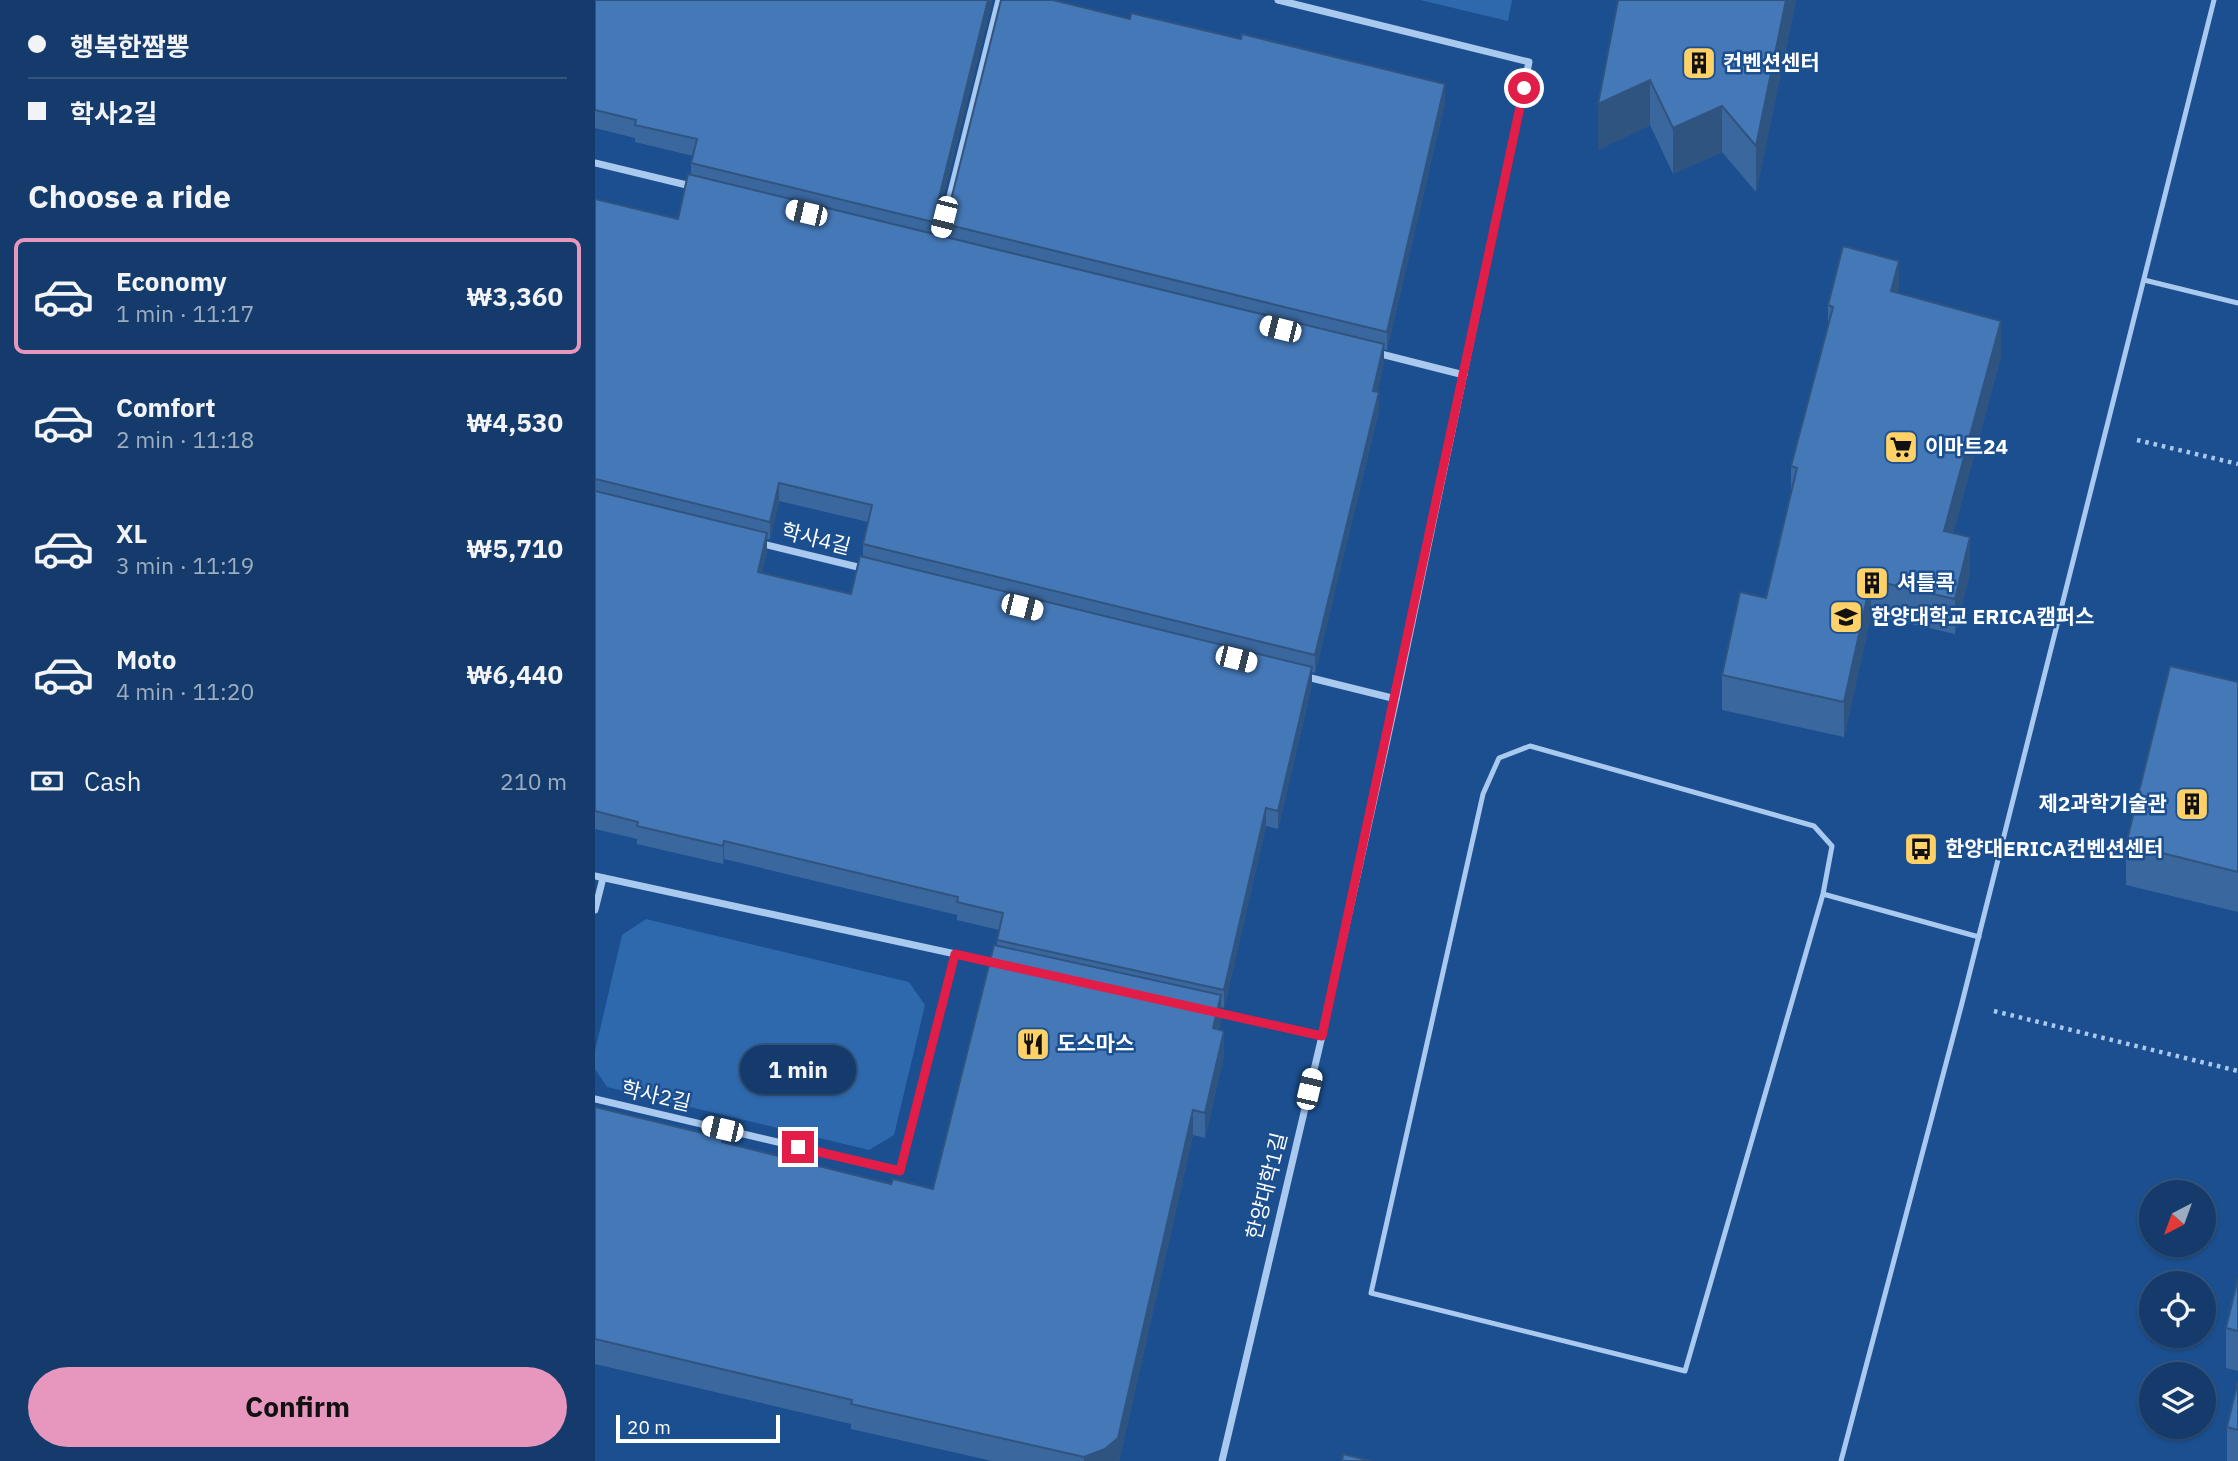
<!DOCTYPE html>
<html lang="en">
<head>
<meta charset="utf-8">
<style>
  body { margin:0; font-family:"IBM Plex Sans","Noto Sans KR",sans-serif; background:#214673; color:#f1f3f6; height:100vh; display:flex; flex-direction:column; font-size:26px; white-space:nowrap }
  * { box-sizing:border-box; margin:0 }
  p { font-size:23px; color:#9dadc1 }
  .icon { flex:none; width:38px; height:38px; fill:none; stroke:currentColor; stroke-width:2; stroke-linecap:round; stroke-linejoin:round }
  .map { position:relative; flex:1; overflow:hidden }
  .side { display:flex; flex-direction:column; background:#143b6b; width:595px }
  .side>* { flex:none }
  .top-card { display:grid; align-content:center; height:154px; padding:0 28px; background:#143b6b }
  .needle { width:46px; rotate:221deg }
  .tools { position:absolute; left:1544px; top:1180px; display:grid; gap:14px }
  .tools a { display:grid; place-items:center; width:77px; height:77px; border-radius:50%; background:#143b6b; box-shadow:0 2px 5px #0004,0 0 0 2px #33557e; font-size:35px }
  .scale { position:absolute; left:21px; bottom:18px; width:164px; box-sizing:border-box; padding-left:7px; border:4px solid #fff; border-top:0; font-size:19px; line-height:24px; white-space:nowrap; color:#fff; -webkit-text-stroke:5px #1b4f8f; paint-order:stroke }
  .end { position:absolute; width:32px; height:32px; margin:-16px; border:9px solid #e11d48; background:#fff; box-shadow:0 0 0 4px #fff }
  .from { border-radius:50% }
  .bubble { position:absolute; height:49px; border-radius:24px; background:#143b6b; box-shadow:0 2px 5px #0004,0 0 0 2px #33557e; font-size:23px; font-weight:700; line-height:49px; text-align:center }
  .car { position:absolute; width:21px; height:42px; margin:-21px -10px; border-radius:9px; box-shadow:0 0 5px 2px #0007; background:linear-gradient(#fff 24%,#345 0 40%,#fff 0 76%,#345 0 86%,#fff 0) }
  .top-card b { display:flex; align-items:center; gap:24px; height:66px; font-size:26px }
  .top-card b+b { border-top:2px solid #33557e }
  .top-card i { width:18px; height:18px; background:#f1f3f6 }
  ul { padding:0; list-style:none }
  li { display:flex; align-items:center; gap:21px; height:116px; margin:0 14px 10px; padding:0 14px; border:4px solid transparent; border-radius:10px }
  li div { flex:1 }
  li b { display:block; font-size:26px }
  li em { font-style:normal; font-weight:700 }
  li.selected { border-color:#e797bd }
  li>.icon { width:63px; height:63px; stroke-width:1.5 }
  h2 { padding:0 28px; font-size:32px; line-height:84px }
  .pay { display:flex; align-items:center; gap:18px; height:77px; padding:0 28px; font-size:26px }
  .pay p { margin-inline-start:auto }
  .action { display:flex; gap:14px; margin-top:auto; padding:14px 28px }
  .action a { flex:1; height:80px; border-radius:42px; background:#e797bd; color:#111; font-size:28px; font-weight:700; line-height:80px; text-align:center }
  main { display:flex; flex:1; min-height:0 }
  .map>svg:first-child { display:block }
  .green { fill:#2e69ad }
  .lines { fill:none; stroke-linecap:round; stroke-linejoin:round }
  .path { stroke:#a9c9ee; stroke-width:4.5; stroke-dasharray:3.5 5; stroke-linecap:butt }
  .service { stroke:#a9c9ee; stroke-width:5 }
  .minor { stroke:#a9c9ee; stroke-width:7 }
  .wall { fill:#3a679d; fill-rule:evenodd }
  .shaded-wall { fill:#305480 }
  .building { fill:#4478b7; stroke:#305480; stroke-width:2 }
  .route { stroke:#e11d48; stroke-width:9 }
  .labels { text-anchor:middle; stroke-width:5; stroke-linejoin:round; paint-order:stroke }
  .poi-label { font-size:21px; font-weight:bold; fill:#fff; stroke:#1b4f8f; text-anchor:start }
  .street-label { font-size:21px; fill:#fff; stroke:#1b4f8f }
</style>
</head>
<body>
<main>
<section class="side">
<div class="top-card">
<b><i class="from"></i>행복한짬뽕</b>
<b><i></i>학사2길</b>
</div>
<h2>Choose a ride</h2>
<ul>
<li class="selected"><svg class="icon" aria-label="car" viewBox="0 0 24 24"><path d="M5 17H2v-5l4-1 3-4h7l3 4 3 1v5h-3M9 17h6M6 11h13"/><circle cx="7" cy="17" r="2"/><circle cx="17" cy="17" r="2"/></svg><div><b>Economy</b><p>1 min · 11:17</p></div><em>₩3,360</em></li>
<li><svg class="icon" aria-label="car" viewBox="0 0 24 24"><path d="M5 17H2v-5l4-1 3-4h7l3 4 3 1v5h-3M9 17h6M6 11h13"/><circle cx="7" cy="17" r="2"/><circle cx="17" cy="17" r="2"/></svg><div><b>Comfort</b><p>2 min · 11:18</p></div><em>₩4,530</em></li>
<li><svg class="icon" aria-label="car" viewBox="0 0 24 24"><path d="M5 17H2v-5l4-1 3-4h7l3 4 3 1v5h-3M9 17h6M6 11h13"/><circle cx="7" cy="17" r="2"/><circle cx="17" cy="17" r="2"/></svg><div><b>XL</b><p>3 min · 11:19</p></div><em>₩5,710</em></li>
<li><svg class="icon" aria-label="car" viewBox="0 0 24 24"><path d="M5 17H2v-5l4-1 3-4h7l3 4 3 1v5h-3M9 17h6M6 11h13"/><circle cx="7" cy="17" r="2"/><circle cx="17" cy="17" r="2"/></svg><div><b>Moto</b><p>4 min · 11:20</p></div><em>₩6,440</em></li>
</ul>
<div class="pay"><svg class="icon" aria-label="cash" viewBox="0 0 24 24"><path d="M3 7h18v10H3z"/><circle cx="12" cy="12" r="2"/></svg>Cash<p>210 m</p></div>
<div class="action"><a>Confirm</a></div>
</section>
<div class="map">
<svg width="1643" height="1461" viewBox="0 0 1643 1461">
  <rect width="100%" height="100%" fill="#1b4f8f"/>
  <g class="green">
    <polygon points="825,0 917,0 913,21"/>
    <polygon points="51,919 314,982 330,1005 299,1135 274,1150 12,1087 0,1069 0,1051 27,935"/>
  </g>
  <g class="lines">
    <g class="path">
      <polyline points="1542,440 1643,464"/>
      <polyline points="1399,1011 1643,1071"/>
    </g>
    <g class="service">
      <polyline points="1549,280 1643,303"/>
      <polyline points="1228,894 1090,1371 776,1293 888,794 904,758 935,746 1219,826 1237,846 1228,894 1384,937"/>
      <polyline points="1246,1461 1367,1003 1619,0"/>
    </g>
    <g class="minor">
      <polyline points="0,163 100,187"/>
      <polyline points="343,244 404,0"/>
      <polyline points="782,353 869,375"/>
      <polyline points="164,543 271,569"/>
      <polyline points="708,676 801,699"/>
      <polyline points="0,876 402,963"/>
      <polyline points="0,910 8,878"/>
      <polyline points="618,1012 727,1036"/>
      <polyline points="0,1099 305,1171 360,954"/>
      <polyline points="627,1461 727,1036 801,699 934,62 683,0"/>
    </g>
  </g>
  <g class="wall">
    <path d="M0,0h397l-58,234 11,3v-13l500,-122 -58,248 -3,-1v13l-7,30 2,18 -64,263 -3,-1v13l-34,144 -12,-3 -42,182 -3,-1v13l-2,9 5,26 -19,83 -12,-3 -74,326h-127l-141,-32v-5l-256,-60v-257l128,35 168,42 42,5 64,-243v-6l2,-10 -42,-10v-5l-233,-56 -1,5 -86,-20v-5l-42,-10v-630l83,20 13,-44v-12l2,-7 -58,-14v-4l-40,-10zM184,501l89,21 -5,22v13l-12,37 -89,-21 5,-22v-12h3z"/>
    <polygon points="1201,0 1161,192 1127,152 1078,174 1055,125 1003,150 1003,104"/>
    <polygon points="1304,293 1406,356 1358,533 1375,572 1360,634 1276,615 1249,737 1127,710 1127,675 1171,598 1196,493 1196,466 1233,328 1233,305"/>
    <polygon points="1643,682 1643,912 1531,885 1531,844"/>
    <polygon points="1643,1278 1643,1371 1631,1368 1631,1328"/>
    <polygon points="1643,1381 1643,1461 1632,1461 1632,1427"/>
  </g>
  <g class="shaded-wall">
    <polygon points="393,0 397,0 397,3 338,239 338,222"/>
    <polygon points="1191,0 1201,0 1161,192 1161,146"/>
    <polygon points="1055,80 1055,125 1003,150 1003,104"/>
    <polygon points="850,84 850,102 792,350 792,332"/>
    <polygon points="1127,106 1127,152 1078,174 1078,128"/>
    <polygon points="1304,261 1304,296 1296,291"/>
    <polygon points="1406,321 1406,356 1349,566 1349,531"/>
    <polygon points="789,344 789,362 778,409 778,391"/>
    <polygon points="784,392 784,410 720,673 720,655"/>
    <polygon points="1,479 1,497 0,498 0,480"/>
    <polygon points="184,483 184,501 175,539 175,522"/>
    <polygon points="172,533 172,551 163,590 163,572"/>
    <polygon points="1375,537 1375,572 1360,634 1360,599"/>
    <polygon points="1276,580 1276,615 1249,737 1249,702"/>
    <polygon points="717,667 717,685 683,829 683,811"/>
    <polygon points="671,808 671,826 629,1008 629,990"/>
    <polygon points="129,841 129,859 128,864 128,846"/>
    <polygon points="626,995 626,1020 618,1053 618,1028"/>
    <polygon points="629,1031 629,1055 610,1138 610,1113"/>
    <polygon points="598,1110 598,1135 524,1461 489,1461 489,1457"/>
  </g>
  <g class="building">
    <polygon points="0,0 393,0 338,222 96,163 102,139 40,125 41,120 0,110"/>
    <polygon points="406,0 458,0 535,19 536,13 646,39 647,34 850,84 792,332 350,224"/>
    <polygon points="1023,0 1191,0 1161,146 1127,106 1078,128 1055,80 1003,104"/>
    <polygon points="93,174 789,344 778,391 784,392 720,655 268,544 277,505 184,483 175,522 1,479 0,480 0,199 83,219"/>
    <polygon points="1248,246 1304,261 1296,291 1406,321 1349,531 1375,537 1360,599 1276,580 1249,702 1127,675 1145,592 1171,598 1202,468 1196,466 1238,307 1233,305"/>
    <polygon points="0,491 172,533 163,572 256,594 265,556 717,667 683,811 671,808 629,990 402,940 408,913 362,902 363,897 129,841 128,846 42,826 43,822 0,811"/>
    <polygon points="1575,666 1643,682 1643,872 1531,844"/>
    <polygon points="399,945 626,995 618,1028 629,1031 610,1113 598,1110 523,1438 510,1449 489,1457 256,1404 257,1400 0,1339 0,1107 128,1138 127,1142 296,1184 298,1179 338,1189"/>
    <polygon points="1643,1278 1643,1331 1631,1328"/>
    <polygon points="1643,1381 1643,1430 1632,1427"/>
    <polygon points="748,1454 776,1461 747,1461"/>
  </g>
  <g class="lines">
    <polyline class="route" points="203,1147 305,1171 360,954 727,1036 929,88"/>
  </g>
  <defs>
    <g id="building-square" transform="scale(1.75)"><rect x="-9" y="-9" width="18" height="18" rx="4" fill="#ffd166" stroke="#1b4f8f"/><path d="M-4-6H4V6H1V3H-1V6H-4ZM-2.5-4.3h1.7v1.8h-1.7ZM.8-4.3h1.7v1.8H.8ZM-2.5-1h1.7V.8h-1.7ZM.8-1h1.7V.8H.8Z" fill="#111"/></g>
    <g id="supermarket-square" transform="scale(1.75)"><rect x="-9" y="-9" width="18" height="18" rx="4" fill="#ffd166" stroke="#1b4f8f"/><path d="M-6-5.5h2.5l.6 2H6L4.5 2H-2.5L-4.4-4H-6ZM-1.5 3.2a1.3 1.3 0 1 0 .1 0ZM3 3.2a1.3 1.3 0 1 0 .1 0Z" fill="#111"/></g>
    <g id="university-square" transform="scale(1.75)"><rect x="-9" y="-9" width="18" height="18" rx="4" fill="#ffd166" stroke="#1b4f8f"/><path d="M0-5L7-2L0 1L-7-2ZM-4 1L0 2.5L4 1V4Q0 6-4 4Z" fill="#111"/></g>
    <g id="bus-square" transform="scale(1.75)"><rect x="-9" y="-9" width="18" height="18" rx="4" fill="#ffd166" stroke="#1b4f8f"/><path d="M-5-6H5V4H4V6H2V4H-2V6H-4V4H-5ZM-3.5-4V0h7V-4ZM-3.5 1.2v1.5H-2V1.2ZM2 1.2v1.5H3.5V1.2Z" fill="#111"/></g>
    <g id="restaurant-square" transform="scale(1.75)"><rect x="-9" y="-9" width="18" height="18" rx="4" fill="#ffd166" stroke="#1b4f8f"/><path d="M-5-6h1v4h1v-4h1v4h1v-4h1v5L-1.5 .5V6h-2V.5L-5-1ZM5-6V6H3V1.5H1.5Q1.5-4 5-6Z" fill="#111"/></g>
  </defs>
  <g fill-rule="evenodd">
    <use href="#building-square" x="1104" y="63"/>
    <use href="#supermarket-square" x="1306" y="447"/>
    <use href="#building-square" x="1277" y="583"/>
    <use href="#university-square" x="1251" y="617"/>
    <use href="#building-square" x="1597" y="804"/>
    <use href="#bus-square" x="1326" y="849"/>
    <use href="#restaurant-square" x="438" y="1044"/>
  </g>
  <g class="labels">
    <g class="poi-label">
      <text x="1128" y="70">컨벤션센터</text>
      <text x="1330" y="454">이마트24</text>
      <text x="1302" y="590">셔틀콕</text>
      <text x="1276" y="624">한양대학교 ERICA캠퍼스</text>
      <text x="1572" y="811" text-anchor="end">제2과학기술관</text>
      <text x="1350" y="856">한양대ERICA컨벤션센터</text>
      <text x="462" y="1051">도스마스</text>
    </g>
    <g class="street-label">
      <text transform="translate(221 539) rotate(14)" y="7">학사4길</text>
      <text transform="translate(61 1096) rotate(13)" y="7">학사2길</text>
      <text transform="translate(672 1186) rotate(-76)" y="7">한양대학1길</text>
    </g>
  </g>
</svg>
<div class="tools">
<a><svg class="needle" viewBox="-14 -14 28 28"><path d="M0-13l5 13h-10z" fill="#e53935"/><path d="M0 13l5-13h-10z" fill="#9dadc1"/></svg></a>
<a><svg class="icon" aria-label="locate" viewBox="0 0 24 24"><circle cx="12" cy="12" r="6"/><path d="M12 2v4M12 18v4M2 12h4M18 12h4"/></svg></a>
<a><svg class="icon" aria-label="layers" viewBox="0 0 24 24"><path d="M12 4l9 5-9 5-9-5zM3 14l9 5 9-5"/></svg></a>
</div>
<div class="scale">20 m</div>
<i class="end from" style="left:929px;top:88px"></i>
<i class="end" style="left:203px;top:1147px"></i>
<div class="bubble" style="left:145px;top:1045px;width:116px">1 min</div>
<i class="car" style="left:211px;top:213px;rotate:283deg"></i>
<i class="car" style="left:349px;top:217px;rotate:194deg"></i>
<i class="car" style="left:685px;top:329px;rotate:284deg"></i>
<i class="car" style="left:427px;top:607px;rotate:104deg"></i>
<i class="car" style="left:641px;top:659px;rotate:104deg"></i>
<i class="car" style="left:714px;top:1089px;rotate:13deg"></i>
<i class="car" style="left:127px;top:1129px;rotate:283deg"></i>
</div>
</main>
</body>
</html>
